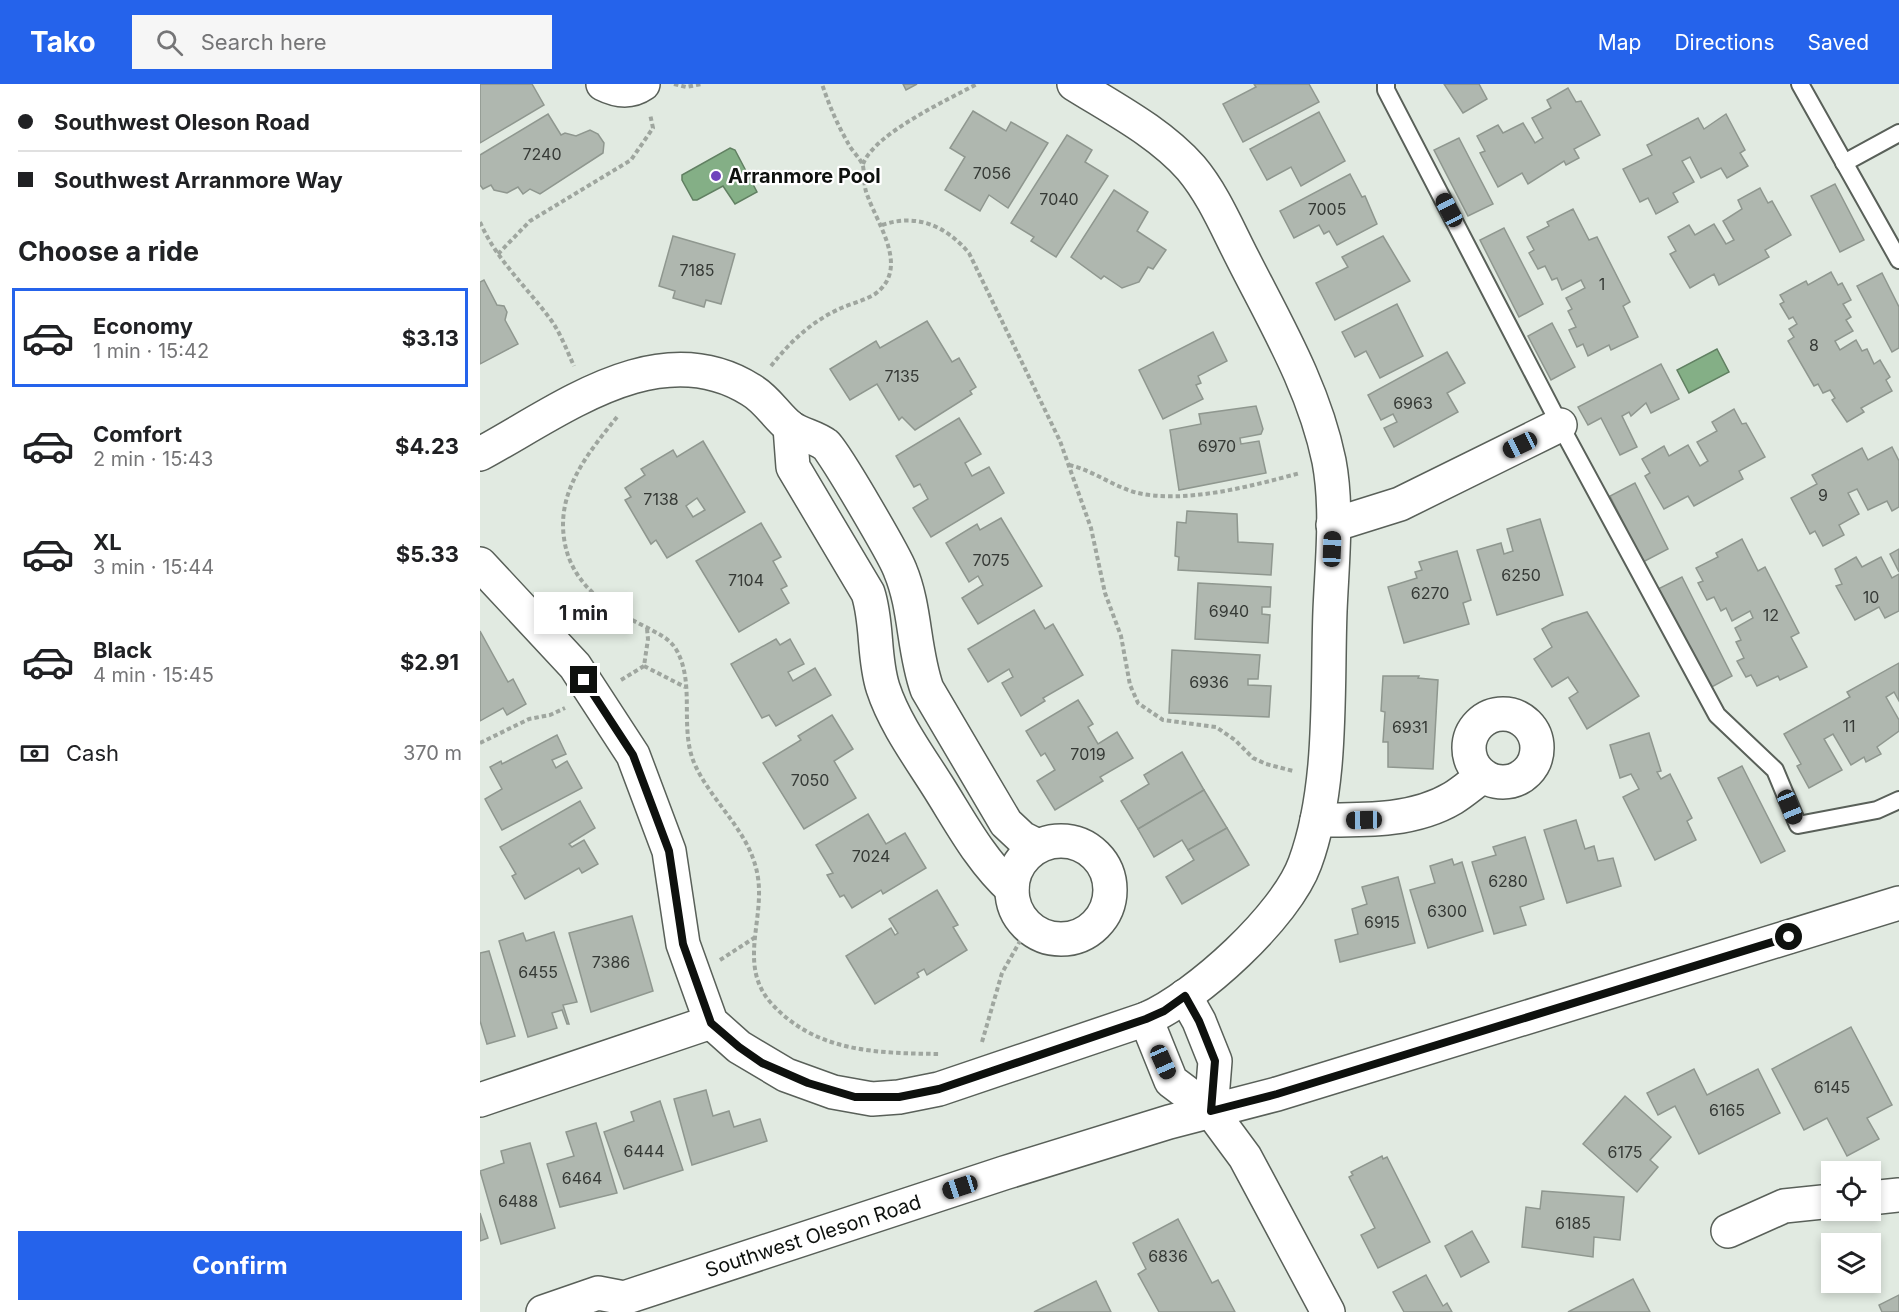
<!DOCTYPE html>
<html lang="en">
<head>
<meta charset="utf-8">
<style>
  body { margin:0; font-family:Inter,sans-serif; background:#f6f6f6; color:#202124; height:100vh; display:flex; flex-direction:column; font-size:22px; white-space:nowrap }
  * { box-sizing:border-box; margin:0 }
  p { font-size:20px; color:#757577 }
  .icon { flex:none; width:33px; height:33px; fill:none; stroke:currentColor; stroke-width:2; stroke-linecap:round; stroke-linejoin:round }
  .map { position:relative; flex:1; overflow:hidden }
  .sheet { display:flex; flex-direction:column; background:#fff; width:480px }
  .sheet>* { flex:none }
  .guide { display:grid; align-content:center; height:132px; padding:0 18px; background:#fff }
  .tools { position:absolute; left:1341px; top:1077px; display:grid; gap:12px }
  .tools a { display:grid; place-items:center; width:60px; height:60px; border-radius:0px; background:#fff; box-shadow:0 3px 9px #0003; font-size:30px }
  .end { position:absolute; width:27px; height:27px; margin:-14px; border:8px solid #0e110e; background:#fff; box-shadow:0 0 0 3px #fff }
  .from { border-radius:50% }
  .bubble { position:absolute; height:42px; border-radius:0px; background:#fff; box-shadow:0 3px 9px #0003; font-size:20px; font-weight:700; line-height:42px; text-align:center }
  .car { position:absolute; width:18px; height:36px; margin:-18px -9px; border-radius:8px; box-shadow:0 0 4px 2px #0007; background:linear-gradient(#222 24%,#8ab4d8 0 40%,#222 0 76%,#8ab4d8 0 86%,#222 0) }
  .guide b { display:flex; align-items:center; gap:21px; height:57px; font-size:22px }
  .guide b+b { border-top:2px solid #e0e0e0 }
  .guide i { width:15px; height:15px; background:#202124 }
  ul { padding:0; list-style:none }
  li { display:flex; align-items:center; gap:18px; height:99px; margin:0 12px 9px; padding:0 6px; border:3px solid transparent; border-radius:0px }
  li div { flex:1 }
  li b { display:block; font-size:22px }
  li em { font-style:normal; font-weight:700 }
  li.current { border-color:#2563eb }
  li>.icon { width:54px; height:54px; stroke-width:1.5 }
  h2 { padding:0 18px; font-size:27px; line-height:72px }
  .pay { display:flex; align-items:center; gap:15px; height:66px; padding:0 18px; font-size:22px }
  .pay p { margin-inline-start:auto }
  .action { display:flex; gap:12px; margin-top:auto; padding:12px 18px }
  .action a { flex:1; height:69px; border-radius:0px; background:#2563eb; color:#fff; font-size:24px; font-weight:700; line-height:69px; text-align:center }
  header { display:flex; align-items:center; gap:36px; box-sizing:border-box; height:84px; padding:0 30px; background:#2563eb; color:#fff }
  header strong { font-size:28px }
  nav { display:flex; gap:33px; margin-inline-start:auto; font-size:21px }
  .search { width:420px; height:54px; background:#f6f6f6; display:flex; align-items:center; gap:15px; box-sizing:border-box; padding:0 21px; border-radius:0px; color:#757577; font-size:22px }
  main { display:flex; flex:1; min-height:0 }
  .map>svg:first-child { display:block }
  .water { fill:#84af86; stroke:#618062; stroke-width:1.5 }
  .building { fill:#afb7af; stroke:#8f978f; stroke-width:1.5; fill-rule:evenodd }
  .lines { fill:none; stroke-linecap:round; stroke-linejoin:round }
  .service-casing { stroke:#596059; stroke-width:20 }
  .minor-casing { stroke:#596059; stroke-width:36 }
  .secondary-casing { stroke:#596059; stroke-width:36 }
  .path { stroke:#9fa69f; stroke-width:4; stroke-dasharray:4.5 3; stroke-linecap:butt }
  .service { stroke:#fff; stroke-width:16 }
  .minor { stroke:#fff; stroke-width:33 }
  .secondary { stroke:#fff; stroke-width:33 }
  .route { stroke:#0e110e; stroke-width:8 }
  .poi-dot { fill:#6f44bc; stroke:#fff; stroke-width:2 }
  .labels { text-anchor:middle; stroke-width:4.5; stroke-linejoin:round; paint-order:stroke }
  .number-label { font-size:16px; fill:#363a36 }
  .poi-label { font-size:20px; font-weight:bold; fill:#0e110e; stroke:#fff; text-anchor:start }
  .street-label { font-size:20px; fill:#0e110e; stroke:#fff }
</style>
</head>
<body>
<header>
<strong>Tako</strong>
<div class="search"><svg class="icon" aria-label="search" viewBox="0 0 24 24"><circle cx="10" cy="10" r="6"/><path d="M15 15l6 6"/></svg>Search here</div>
<nav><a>Map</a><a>Directions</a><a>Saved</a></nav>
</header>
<main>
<section class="sheet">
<div class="guide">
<b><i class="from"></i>Southwest Oleson Road</b>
<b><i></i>Southwest Arranmore Way</b>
</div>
<h2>Choose a ride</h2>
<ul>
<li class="current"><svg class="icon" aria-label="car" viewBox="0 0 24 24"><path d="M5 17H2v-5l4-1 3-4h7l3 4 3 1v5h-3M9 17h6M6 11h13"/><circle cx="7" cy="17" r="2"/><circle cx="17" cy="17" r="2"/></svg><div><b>Economy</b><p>1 min · 15:42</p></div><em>$3.13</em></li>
<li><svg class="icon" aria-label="car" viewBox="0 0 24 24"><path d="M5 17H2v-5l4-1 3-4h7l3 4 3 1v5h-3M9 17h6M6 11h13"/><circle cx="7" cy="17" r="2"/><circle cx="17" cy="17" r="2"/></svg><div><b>Comfort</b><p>2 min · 15:43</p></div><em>$4.23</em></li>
<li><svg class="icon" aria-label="car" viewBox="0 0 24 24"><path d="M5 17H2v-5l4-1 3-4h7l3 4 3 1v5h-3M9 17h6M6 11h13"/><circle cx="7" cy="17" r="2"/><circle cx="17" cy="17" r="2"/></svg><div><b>XL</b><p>3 min · 15:44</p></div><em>$5.33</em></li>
<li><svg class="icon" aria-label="car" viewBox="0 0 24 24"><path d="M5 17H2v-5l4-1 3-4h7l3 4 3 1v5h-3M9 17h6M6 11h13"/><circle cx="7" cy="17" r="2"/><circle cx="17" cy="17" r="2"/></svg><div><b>Black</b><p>4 min · 15:45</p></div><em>$2.91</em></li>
</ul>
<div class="pay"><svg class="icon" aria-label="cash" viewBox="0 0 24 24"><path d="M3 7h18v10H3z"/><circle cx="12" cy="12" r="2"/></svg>Cash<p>370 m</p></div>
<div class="action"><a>Confirm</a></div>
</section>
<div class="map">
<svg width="1419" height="1228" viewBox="0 0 1419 1228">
  <rect width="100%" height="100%" fill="#e1eae1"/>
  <g class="water">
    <polygon points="250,64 255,66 277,108 255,120 243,102 217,116 213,116 202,96 202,91"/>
    <polygon points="1237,265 1249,288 1209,309 1197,286"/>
  </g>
  <g class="building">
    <polygon points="0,0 52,0 64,21 0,59"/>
    <polygon points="423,0 437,0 426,6"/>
    <polygon points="774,0 829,0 839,18 763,58 743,20 776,3"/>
    <polygon points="964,0 999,0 1007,15 983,29"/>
    <polygon points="1088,4 1096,18 1101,17 1120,51 1094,65 1099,74 1086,81 1084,77 1048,100 1042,89 1018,103 1000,69 1005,67 997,52 1018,41 1023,49 1043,39 1055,59 1063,54 1052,34 1071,24 1067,16"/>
    <polygon points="493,27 526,47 531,38 568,59 528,124 509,111 500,127 465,106 485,73 470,64"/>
    <polygon points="839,28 865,77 821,102 811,83 787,96 770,65"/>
    <polygon points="68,30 81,51 85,49 96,52 110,46 118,50 124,59 123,69 60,110 50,105 43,110 38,103 27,109 14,106 11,101 3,105 0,101 0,71"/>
    <polygon points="1246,30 1265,66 1260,69 1268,82 1247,94 1241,84 1221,94 1210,73 1202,77 1214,98 1193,109 1198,118 1176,130 1168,114 1160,118 1143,85 1172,71 1167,61 1218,34 1224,45"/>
    <polygon points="587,51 612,66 605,78 628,92 576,173 551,157 554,153 531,139"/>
    <polygon points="979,54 1013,120 988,132 954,66"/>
    <polygon points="870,90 882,113 885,112 897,140 857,161 849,147 844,150 839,141 814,154 800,127"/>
    <polygon points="1355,100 1384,156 1360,168 1331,112"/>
    <polygon points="1280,104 1288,119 1292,117 1311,151 1285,166 1289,173 1239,201 1234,190 1210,204 1190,170 1196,167 1188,153 1209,141 1215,151 1234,140 1246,160 1254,156 1243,137 1262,125 1258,116"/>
    <polygon points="634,106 668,128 657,147 686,166 673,185 668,183 659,198 642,204 624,192 621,195 591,173"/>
    <polygon points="1093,125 1109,156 1117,153 1150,218 1143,222 1158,253 1131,266 1129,261 1108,272 1103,260 1097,263 1089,246 1096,243 1088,227 1092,225 1086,214 1105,204 1101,196 1082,206 1077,194 1072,196 1065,182 1058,185 1049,169 1054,166 1047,153 1069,142 1067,138"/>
    <polygon points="1024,144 1063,220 1039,233 1000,156"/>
    <polygon points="193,152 255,170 241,220 226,216 224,223 193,214 195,207 179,202"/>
    <polygon points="903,152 930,197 855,236 836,199 868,183 862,173"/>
    <polygon points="1351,188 1358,201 1362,199 1371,216 1363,220 1371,233 1366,236 1373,247 1355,257 1360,266 1376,256 1382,267 1387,265 1394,280 1400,276 1410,293 1406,296 1412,307 1381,324 1384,328 1367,338 1352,316 1355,314 1350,306 1343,309 1338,300 1334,302 1308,257 1314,253 1309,245 1317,240 1313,233 1309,235 1300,220 1304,218 1300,211 1326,197 1328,201"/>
    <polygon points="1402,189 1419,223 1419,264 1412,268 1377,202"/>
    <polygon points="4,196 17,221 24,222 27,228 25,236 38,260 0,280 0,198"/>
    <polygon points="917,220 943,272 900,294 886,267 875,273 862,248"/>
    <polygon points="447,237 472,278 479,274 496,303 490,307 492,310 435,346 422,333 419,336 397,300 370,316 350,285 396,257 400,264"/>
    <polygon points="1072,239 1095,283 1071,296 1048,252"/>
    <polygon points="733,248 747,277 718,292 721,299 716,301 723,315 683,335 659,286"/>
    <polygon points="967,268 985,299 967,309 978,328 914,363 904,344 917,338 913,330 901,336 888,311"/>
    <polygon points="1181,280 1199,315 1171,329 1166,319 1151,332 1149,328 1142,332 1157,363 1140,371 1121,334 1108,341 1098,323"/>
    <polygon points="776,322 783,345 781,350 760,354 761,360 779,357 786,389 699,406 690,346 721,340 719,330"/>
    <polygon points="1254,325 1262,340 1266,339 1285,373 1259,387 1263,395 1214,422 1208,412 1184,425 1165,392 1170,389 1162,375 1184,362 1189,372 1208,361 1220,382 1228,377 1217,358 1237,347 1232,338"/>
    <polygon points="479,334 501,370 485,379 492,392 509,383 524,409 451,453 433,424 448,415 440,400 434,403 416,372"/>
    <path d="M223,357l42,71 -78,46 -11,-18 -5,4 -26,-44 6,-3 -6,-9 20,-13 -4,-6 32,-19 4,7zM217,414l8,12 -12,7 -7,-11z"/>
    <polygon points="1412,363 1419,377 1419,423 1412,427 1407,417 1388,426 1377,405 1368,409 1379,430 1359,441 1364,451 1343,462 1335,447 1330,450 1311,414 1337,400 1332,391 1382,364 1388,376"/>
    <polygon points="1155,399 1188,465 1163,478 1130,412"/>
    <polygon points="707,427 757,430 758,458 793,460 791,491 698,486 699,473 695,472 697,438 706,439"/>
    <polygon points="521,434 562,502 498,540 482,514 503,501 498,492 489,498 466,459 497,440 500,446"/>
    <polygon points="1060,435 1083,511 1017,531 997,466 1021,459 1024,470 1033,467 1027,445"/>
    <polygon points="281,439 301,473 293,477 307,502 301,505 309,519 259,548 216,477"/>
    <polygon points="1262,455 1278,487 1285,483 1319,549 1311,553 1327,583 1300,596 1298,592 1277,602 1271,591 1266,593 1257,577 1264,574 1256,558 1261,556 1255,544 1273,534 1270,527 1252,537 1246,524 1241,527 1234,513 1227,516 1218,499 1223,497 1216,484 1238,473 1236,469"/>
    <polygon points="1419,465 1419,488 1410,470"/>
    <polygon points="977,467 991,516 983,519 989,540 924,559 908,503 937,494 935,488 942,486 939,478"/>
    <polygon points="1376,473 1382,483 1401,473 1412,494 1419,490 1419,527 1405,534 1399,523 1375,536 1356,502 1362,500 1355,485"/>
    <polygon points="1202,493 1252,592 1228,605 1178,505"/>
    <polygon points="718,499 791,503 790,523 782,523 782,530 790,531 788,559 715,555"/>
    <polygon points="554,526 565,545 573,540 603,591 563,614 565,617 541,632 522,599 533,593 529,585 508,598 488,565"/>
    <polygon points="1107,528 1159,612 1107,645 1089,614 1098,608 1088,593 1072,603 1054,575 1072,563 1062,545 1072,539"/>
    <polygon points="0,547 28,598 33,595 46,620 27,631 23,624 0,637"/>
    <polygon points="296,555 300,561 310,555 324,580 308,588 313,597 335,584 351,611 296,642 289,631 282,634 251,580"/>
    <polygon points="692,566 780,571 778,595 768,595 768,601 791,602 789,633 689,629"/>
    <polygon points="1419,579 1419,617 1414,608 1406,613 1419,636 1419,647 1397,663 1401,670 1386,678 1384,673 1371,681 1353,650 1344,655 1362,686 1329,704 1317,682 1321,680 1304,650 1370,613 1367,608"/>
    <polygon points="903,592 939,592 938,594 958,596 953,685 908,683 908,658 903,658 905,628 901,627"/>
    <polygon points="598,616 613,640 608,643 618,660 637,648 653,674 620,693 623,697 575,726 557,697 575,686 565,669 561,672 546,647"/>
    <polygon points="352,631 373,665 354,677 376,714 324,745 283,679 321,656 318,652"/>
    <polygon points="1169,649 1181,687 1177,688 1181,695 1190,690 1212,734 1207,737 1216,756 1175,776 1143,713 1159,705 1151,690 1140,694 1130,661"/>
    <polygon points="77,651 86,670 72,676 76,684 87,677 102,704 22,746 5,715 22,705 10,683 21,677 22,680"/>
    <polygon points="702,668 724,706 658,745 641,717 669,700 664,691"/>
    <polygon points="1262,682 1305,767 1281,779 1238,694"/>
    <polygon points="724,706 747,744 708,766 702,756 674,773 658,745"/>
    <polygon points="100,717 115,744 89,760 92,763 104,756 118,780 102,789 99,784 45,815 32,792 36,790 20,763"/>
    <polygon points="388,730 406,760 425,749 446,784 403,810 401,806 372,824 364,811 360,813 347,791 353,789 336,761"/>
    <polygon points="1096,736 1105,765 1114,762 1118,777 1133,774 1141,802 1087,819 1064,746"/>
    <polygon points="747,744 769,781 702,820 686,793 714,776 708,766"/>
    <polygon points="1045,753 1064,815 1040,823 1046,841 1014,850 992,778 1016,771 1013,763"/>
    <polygon points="972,775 974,781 982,778 1003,847 948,864 930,806 955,799 950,782"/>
    <polygon points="918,793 935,859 860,878 855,856 878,850 872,825 887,820 882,803"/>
    <polygon points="457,806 478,841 473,843 487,866 447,891 444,885 437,889 439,893 395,920 366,872 411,844 415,851 418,849 409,835"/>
    <polygon points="152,832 173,907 111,928 89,849"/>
    <polygon points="74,848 97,918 83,921 89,940 87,940 82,926 72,929 77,944 48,953 19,857 43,849 46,857"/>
    <polygon points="9,867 35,952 7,960 0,937 0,869"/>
    <polygon points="1371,943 1412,1021 1387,1034 1399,1055 1367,1072 1347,1034 1324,1046 1292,985"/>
    <polygon points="1214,985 1227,1011 1278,985 1300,1029 1219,1070 1195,1022 1178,1031 1167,1009"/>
    <polygon points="226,1006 233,1032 249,1027 254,1043 280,1035 287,1057 212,1081 194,1015"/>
    <polygon points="1145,1012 1191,1053 1170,1076 1178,1083 1157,1108 1103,1060"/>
    <polygon points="180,1017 203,1086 144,1105 124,1048 154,1037 151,1028"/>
    <polygon points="116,1039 137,1109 80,1123 67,1080 94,1072 86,1048"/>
    <polygon points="50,1059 75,1144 21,1160 0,1087 24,1079 21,1067"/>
    <polygon points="902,1072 903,1075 907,1073 950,1158 898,1184 881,1151 895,1144 869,1093 873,1091 871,1088"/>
    <polygon points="1062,1107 1144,1113 1140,1156 1114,1153 1113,1173 1042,1163 1046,1123 1060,1125"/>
    <polygon points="0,1129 8,1154 0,1157"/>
    <polygon points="698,1135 732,1199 738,1196 755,1228 679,1228 658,1190 666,1185 653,1159"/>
    <polygon points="992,1147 1009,1178 981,1193 965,1162"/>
    <polygon points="946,1191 963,1222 967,1219 972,1228 924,1228 913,1208"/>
    <polygon points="1153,1195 1170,1228 1088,1228"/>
    <polygon points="616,1197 631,1228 554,1228"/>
    <polygon points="1419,1211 1419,1228 1402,1228 1399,1221"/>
  </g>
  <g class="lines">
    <g class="service-casing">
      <g id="service">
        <polyline points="906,0 906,6 1080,341 1237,631 1295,686 1318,741 1397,726 1419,716"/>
        <polyline points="1320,0 1419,176"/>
        <polyline points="1364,79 1419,49"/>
      </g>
    </g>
    <g class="minor-casing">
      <g id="minor">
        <path d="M123,0c14,7 27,9 40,0"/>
        <path d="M310,343l3,40 75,126c10,31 5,64 15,95 11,34 35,67 54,97 23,36 43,75 75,104"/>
        <path d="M0,370c80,-43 179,-122 271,-64 16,9 25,26 39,37 11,8 26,10 36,18 7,5 69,111 74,125 16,38 13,80 27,119l79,134 16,15 16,8"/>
        <polyline points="853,441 920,420 1080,341"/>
        <path d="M0,480l95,102 58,89 36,96 14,93 28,78 28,25 47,28 47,17 39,7 27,-2 40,-8 207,-70c51,-22 140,-103 159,-156 28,-76 22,-172 25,-252 2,-49 8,-102 -1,-150 -15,-73 -53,-137 -86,-202 -16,-31 -30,-65 -52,-91 -32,-36 -77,-59 -117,-84"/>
        <circle cx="1023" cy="664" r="34"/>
        <path d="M837,736c45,0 96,2 136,-22 10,-6 20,-15 30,-22"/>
        <circle cx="581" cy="806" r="49"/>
        <polyline points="705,912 719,937 735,977 731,1027"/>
        <polyline points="666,935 691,997 731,1027 765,1073 848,1228"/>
        <polyline points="0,1016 231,938"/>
        <polyline points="1390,1114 1419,1111"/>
        <polyline points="1248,1147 1304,1122 1352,1117"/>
      </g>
    </g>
    <g class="secondary-casing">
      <polyline id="secondary" points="63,1228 118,1209 144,1214 524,1089 689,1038 797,1010 1419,819"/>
    </g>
    <g class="path">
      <polyline points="194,0 206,3 222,0"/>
      <path d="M383,80c11,-30 84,-64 114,-80"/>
      <path d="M0,138c17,39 47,65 71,98 10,14 16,31 23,46"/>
      <path d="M402,141c35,-12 64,1 87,28l91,188 31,87 14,65 16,43 9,49 8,18 25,17 53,7 19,13 18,18 13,6 27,7"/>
      <polyline points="18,170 50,137 151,76 173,44 170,30"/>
      <path d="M291,282c18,-23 39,-43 66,-56 12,-6 27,-9 38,-16 35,-25 3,-69 -7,-97 -5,-11 -3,-20 -5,-31 -2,-7 -12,-16 -15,-23 -11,-19 -19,-38 -26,-59"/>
      <path d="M137,333c-28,35 -60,73 -53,121 6,46 43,70 82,89 12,7 24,11 31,24 19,35 1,80 19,116 21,43 62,71 63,123 1,39 -18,79 12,113 45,50 107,50 168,51"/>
      <path d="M589,381c23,5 42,20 65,27 48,13 118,-6 166,-19"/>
      <polyline points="164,582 205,603"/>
      <polyline points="141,596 164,582 168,555 167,545"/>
      <polyline points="0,659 49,635 70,631 85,624"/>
      <polyline points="240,876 274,854"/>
      <polyline points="502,958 522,889 548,843"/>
    </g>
    <use href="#service" class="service"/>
    <use href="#minor" class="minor"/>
    <use href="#secondary" class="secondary"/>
  </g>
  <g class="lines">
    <polyline class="route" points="104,596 153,671 189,767 203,860 231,939 259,963 282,979 328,999 375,1013 419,1013 459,1005 666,935 684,927 705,912 719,937 735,977 731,1027 797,1010 1309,853"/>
  </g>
  <circle class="poi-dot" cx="236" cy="92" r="6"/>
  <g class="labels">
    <g class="number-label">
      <text x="62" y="76">7240</text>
      <text x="512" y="95">7056</text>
      <text x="579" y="121">7040</text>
      <text x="847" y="131">7005</text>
      <text x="217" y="192">7185</text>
      <text x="1122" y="206">1</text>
      <text x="1334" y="267">8</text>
      <text x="422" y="298">7135</text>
      <text x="933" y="325">6963</text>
      <text x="737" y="368">6970</text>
      <text x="1343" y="417">9</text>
      <text x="181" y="421">7138</text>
      <text x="511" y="482">7075</text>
      <text x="1041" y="497">6250</text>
      <text x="266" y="502">7104</text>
      <text x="950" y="515">6270</text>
      <text x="1391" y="519">10</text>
      <text x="749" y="533">6940</text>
      <text x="1291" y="537">12</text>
      <text x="729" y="604">6936</text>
      <text x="1369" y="648">11</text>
      <text x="930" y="649">6931</text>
      <text x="608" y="676">7019</text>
      <text x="330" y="702">7050</text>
      <text x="391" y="778">7024</text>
      <text x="1028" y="803">6280</text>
      <text x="967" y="833">6300</text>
      <text x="902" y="844">6915</text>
      <text x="131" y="884">7386</text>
      <text x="58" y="894">6455</text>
      <text x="1352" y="1009">6145</text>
      <text x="1247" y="1032">6165</text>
      <text x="164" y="1073">6444</text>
      <text x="1145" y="1074">6175</text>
      <text x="102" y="1100">6464</text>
      <text x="38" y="1123">6488</text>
      <text x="1093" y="1145">6185</text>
      <text x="688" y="1178">6836</text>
    </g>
    <g class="poi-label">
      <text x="248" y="99">Arranmore Pool</text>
    </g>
    <g class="street-label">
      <text transform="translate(333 1152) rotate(-18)" y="7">Southwest Oleson Road</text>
    </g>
  </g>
</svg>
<div class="tools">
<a><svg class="icon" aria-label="locate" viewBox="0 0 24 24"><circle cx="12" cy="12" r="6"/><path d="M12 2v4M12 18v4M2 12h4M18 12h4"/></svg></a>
<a><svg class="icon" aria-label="layers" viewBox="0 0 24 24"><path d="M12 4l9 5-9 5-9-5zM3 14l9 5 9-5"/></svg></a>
</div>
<i class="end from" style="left:1309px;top:853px"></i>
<i class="end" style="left:104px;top:596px"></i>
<div class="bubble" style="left:54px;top:508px;width:99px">1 min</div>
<i class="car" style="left:969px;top:126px;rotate:332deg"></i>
<i class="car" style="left:1040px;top:361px;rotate:244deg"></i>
<i class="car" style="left:852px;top:465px;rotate:2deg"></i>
<i class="car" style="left:1310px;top:723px;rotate:158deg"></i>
<i class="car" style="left:884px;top:736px;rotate:269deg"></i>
<i class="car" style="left:683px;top:978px;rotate:156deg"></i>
<i class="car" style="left:480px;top:1103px;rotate:252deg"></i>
</div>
</main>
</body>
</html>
